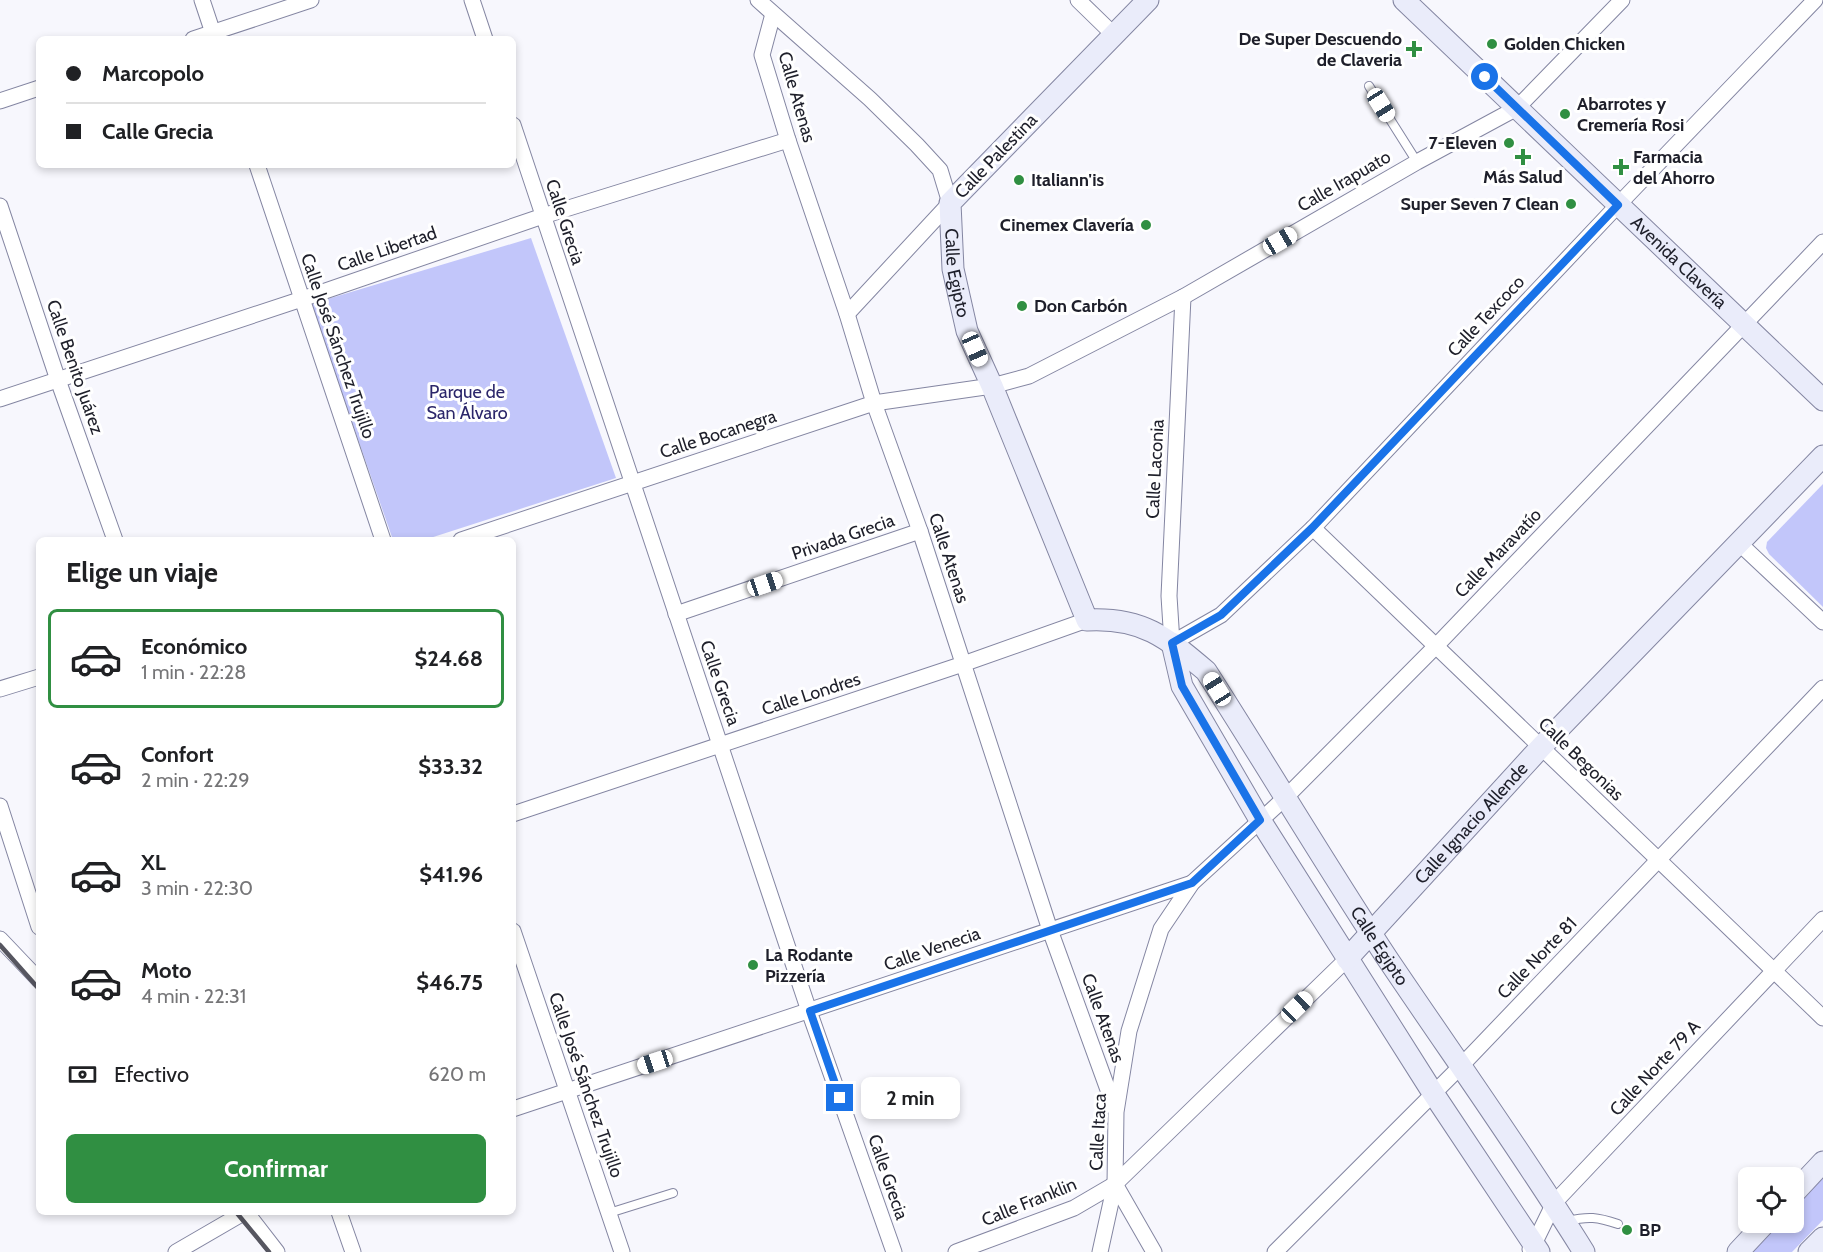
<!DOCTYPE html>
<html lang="es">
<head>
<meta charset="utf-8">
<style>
  body { margin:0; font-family:Cabin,sans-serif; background:#f2f2f2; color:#202124; height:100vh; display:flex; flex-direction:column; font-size:22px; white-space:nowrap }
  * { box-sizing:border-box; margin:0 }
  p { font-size:20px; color:#757577 }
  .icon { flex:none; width:33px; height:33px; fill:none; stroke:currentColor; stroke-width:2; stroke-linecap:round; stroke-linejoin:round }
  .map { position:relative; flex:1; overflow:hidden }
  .drawer { position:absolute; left:36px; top:537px; width:480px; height:678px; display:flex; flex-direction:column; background:#fff; border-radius:9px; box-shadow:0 3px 9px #0003 }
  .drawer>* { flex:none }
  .banner { position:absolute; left:36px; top:36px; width:480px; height:132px; border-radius:9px; box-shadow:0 3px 9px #0003; display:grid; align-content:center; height:132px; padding:0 30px; background:#fff }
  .tools { position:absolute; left:1738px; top:1167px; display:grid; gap:12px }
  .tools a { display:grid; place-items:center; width:66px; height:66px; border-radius:9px; background:#fff; box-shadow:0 3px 9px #0003; font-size:30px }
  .end { position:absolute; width:27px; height:27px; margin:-14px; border:8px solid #1a73e8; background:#fff; box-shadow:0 0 0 3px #fff }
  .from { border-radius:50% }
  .bubble { position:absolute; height:42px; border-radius:9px; background:#fff; box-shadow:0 3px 9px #0003; font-size:20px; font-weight:700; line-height:42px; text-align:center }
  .car { position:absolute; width:18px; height:36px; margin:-18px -9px; border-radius:8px; box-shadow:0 0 4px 2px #0007; background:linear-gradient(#fff 24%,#345 0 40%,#fff 0 76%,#345 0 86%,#fff 0) }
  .banner b { display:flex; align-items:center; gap:21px; height:57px; font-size:22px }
  .banner b+b { border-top:2px solid #e0e0e0 }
  .banner i { width:15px; height:15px; background:#202124 }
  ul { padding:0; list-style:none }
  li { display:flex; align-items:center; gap:18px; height:99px; margin:0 12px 9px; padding:0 18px; border:3px solid transparent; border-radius:9px }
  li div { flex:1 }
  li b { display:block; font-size:22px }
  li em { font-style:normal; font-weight:700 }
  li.current { border-color:#308f42 }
  li>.icon { width:54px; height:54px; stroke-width:1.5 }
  h2 { padding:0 30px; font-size:27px; line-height:72px }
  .pay { display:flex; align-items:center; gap:15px; height:66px; padding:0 30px; font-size:22px }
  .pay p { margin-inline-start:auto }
  .button { display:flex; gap:12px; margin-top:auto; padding:12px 30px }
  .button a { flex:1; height:69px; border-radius:9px; background:#308f42; color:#fff; font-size:24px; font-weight:700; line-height:69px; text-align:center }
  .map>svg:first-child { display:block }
  .green { fill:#c2c6fa }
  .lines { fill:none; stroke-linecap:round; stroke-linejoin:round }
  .lane-casing { stroke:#8486a2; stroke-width:10 }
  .street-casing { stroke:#8486a2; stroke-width:17 }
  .secondary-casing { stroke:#8486a2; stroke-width:23 }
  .lane { stroke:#fff; stroke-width:8 }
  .street { stroke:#fff; stroke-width:15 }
  .secondary { stroke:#eaecfa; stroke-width:21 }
  .rail { stroke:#565660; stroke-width:4.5 }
  .route { stroke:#1a73e8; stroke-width:8 }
  .poi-dot { fill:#308f42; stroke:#fff; stroke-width:2 }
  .labels { text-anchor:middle; stroke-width:6; stroke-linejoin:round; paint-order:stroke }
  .poi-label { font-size:18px; font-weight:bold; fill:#1e1f2a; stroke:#fff; text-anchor:start }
  .street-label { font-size:18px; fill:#1e1f2a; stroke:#fff }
  .park-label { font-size:18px; fill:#2b266a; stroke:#fff }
</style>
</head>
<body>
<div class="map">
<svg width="1823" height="1252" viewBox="0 0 1823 1252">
  <rect width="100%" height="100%" fill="#f7f7fd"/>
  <g class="green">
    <polygon points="531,238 616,478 424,540 393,540 311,304"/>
    <polygon points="1823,484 1823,607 1769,554 1766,548 1767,542"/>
    <polygon points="1823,1176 1823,1220 1792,1252 1750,1252 1778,1223 1794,1222 1794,1206"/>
  </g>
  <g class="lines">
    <g class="lane-casing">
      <g id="lane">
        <polyline points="1369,86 1417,162"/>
        <polyline points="609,1213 673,1193"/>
        <path d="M1567,1221c22,-5 30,-4 51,3"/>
      </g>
    </g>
    <g class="street-casing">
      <g id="street">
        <polyline points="202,0 215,39"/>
        <polyline points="472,0 485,39"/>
        <polyline points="758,0 870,99 917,145 940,170 950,203 847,314"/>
        <polyline points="1078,0 1114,35"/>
        <polyline points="773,14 762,55 788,140 847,314 874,403 920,531 1050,930 1115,1109"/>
        <polyline points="193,39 311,0"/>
        <polyline points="0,101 39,88"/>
        <polyline points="513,125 809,1011 894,1252"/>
        <polyline points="257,165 383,540"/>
        <polyline points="0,206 58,380 115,540"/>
        <polyline points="1183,297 1169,596 1172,643 1221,615 1313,528 1618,205 1815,0"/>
        <polyline points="0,399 302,299 543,216 788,140"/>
        <polyline points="1313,528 1823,1018"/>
        <polyline points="461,540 874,403 992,386 1029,376 1183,297 1417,162 1517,108 1622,0"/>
        <polyline points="1739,543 1823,622"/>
        <polyline points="676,614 920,531"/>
        <polyline points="0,689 39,677"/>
        <polyline points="0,806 39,927"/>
        <polyline points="513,814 963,664 1087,620"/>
        <polyline points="513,931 622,1252"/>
        <polyline points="0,939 39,980"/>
        <polyline points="513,1109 1192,883"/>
        <polyline points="1115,1184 1154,1252"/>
        <polyline points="246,1212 277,1252"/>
        <polyline points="339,1212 353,1252"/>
        <polyline points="1530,1249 1534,1244 1554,1203 1823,919"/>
        <polyline points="176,1252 245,1212"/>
        <polyline points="956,1252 1074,1208 1115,1184 1347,959"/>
        <polyline points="1100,1252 1115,1184 1116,1112 1129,1031 1161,929 1192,883 1286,797 1436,646 1823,242"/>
        <polyline points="1275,1252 1460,1067 1823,688"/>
      </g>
    </g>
    <g class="secondary-casing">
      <g id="secondary">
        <path id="s1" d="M1148,0l-198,203 3,66 14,62 25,55 95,234c55,-3 79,17 119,51 61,95 119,193 181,287 66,98 135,194 197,294"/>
        <path id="s2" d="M1404,0l419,400"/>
        <polyline points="1172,643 1182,686 1260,820 1433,1093 1539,1252"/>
        <path id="s3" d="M1347,959l194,-212 282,-291"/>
        <polyline points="1794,1193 1823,1162"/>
        <polyline points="1738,1252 1766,1222"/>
        <polyline points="1809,1252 1823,1238"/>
      </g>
    </g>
    <use href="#lane" class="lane"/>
    <use href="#street" class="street"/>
    <use href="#secondary" class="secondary"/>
    <g class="rail">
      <polyline points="0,945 39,989"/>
      <polyline points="236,1212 269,1252"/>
    </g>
  </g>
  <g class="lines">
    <polyline class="route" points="840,1098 810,1011 1192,883 1260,820 1182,686 1172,643 1221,615 1312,528 1618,205 1485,77"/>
  </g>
  <g class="poi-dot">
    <circle cx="1492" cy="44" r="6"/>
    <path d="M1411 40h6v6h6v6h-6v6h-6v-6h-6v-6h6z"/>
    <circle cx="1565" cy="114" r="6"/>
    <circle cx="1509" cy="143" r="6"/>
    <path d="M1520 148h6v6h6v6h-6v6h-6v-6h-6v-6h6z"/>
    <path d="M1618 158h6v6h6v6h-6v6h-6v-6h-6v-6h6z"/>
    <circle cx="1019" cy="180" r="6"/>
    <circle cx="1571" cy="204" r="6"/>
    <circle cx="1146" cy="225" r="6"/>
    <circle cx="1022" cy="306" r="6"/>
    <circle cx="753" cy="965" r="6"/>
    <circle cx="1627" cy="1230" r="6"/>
  </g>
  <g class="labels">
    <g class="poi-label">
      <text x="1402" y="45" text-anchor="end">De Super Descuendo<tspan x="1402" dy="21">de Claveria</tspan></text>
      <text x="1504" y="50">Golden Chicken</text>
      <text x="1577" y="110">Abarrotes y<tspan x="1577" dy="21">Cremería Rosi</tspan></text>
      <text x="1497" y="149" text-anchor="end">7-Eleven</text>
      <text x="1633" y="163">Farmacia<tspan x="1633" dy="21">del Ahorro</tspan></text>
      <text x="1523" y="183" text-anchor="middle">Más Salud</text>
      <text x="1031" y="186">Italiann'is</text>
      <text x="1559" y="210" text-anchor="end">Super Seven 7 Clean</text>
      <text x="1134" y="231" text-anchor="end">Cinemex Clavería</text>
      <text x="1034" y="312">Don Carbón</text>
      <text x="765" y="961">La Rodante<tspan x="765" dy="21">Pizzería</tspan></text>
      <text x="1639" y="1236">BP</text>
    </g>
    <g class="street-label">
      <text transform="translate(797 97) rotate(74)" y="6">Calle Atenas</text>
      <text transform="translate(996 156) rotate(-46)" y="6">Calle Palestina</text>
      <text transform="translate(1344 181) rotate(-30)" y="6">Calle Irapuato</text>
      <text transform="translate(565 222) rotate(72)" y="6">Calle Grecia</text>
      <text transform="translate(387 249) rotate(-19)" y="6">Calle Libertad</text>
      <text dy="6" stroke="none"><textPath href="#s2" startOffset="380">Avenida Clavería</textPath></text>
      <text dy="6" stroke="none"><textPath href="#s1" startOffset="354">Calle Egipto</textPath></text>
      <text transform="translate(1486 316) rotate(-47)" y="6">Calle Texcoco</text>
      <text transform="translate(338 346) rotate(71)" y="6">Calle José Sánchez Trujillo</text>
      <text transform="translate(75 367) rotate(71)" y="6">Calle Benito Juárez</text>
      <text transform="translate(718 434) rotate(-18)" y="6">Calle Bocanegra</text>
      <text transform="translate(1155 469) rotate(-87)" y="6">Calle Laconia</text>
      <text transform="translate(843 537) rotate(-19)" y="6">Privada Grecia</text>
      <text transform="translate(1498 553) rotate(-46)" y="6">Calle Maravatío</text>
      <text transform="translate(949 558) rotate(72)" y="6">Calle Atenas</text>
      <text transform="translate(720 683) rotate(71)" y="6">Calle Grecia</text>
      <text transform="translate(811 694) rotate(-18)" y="6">Calle Londres</text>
      <text transform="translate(1581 759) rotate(44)" y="6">Calle Begonias</text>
      <text dy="6" stroke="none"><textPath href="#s3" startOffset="184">Calle Ignacio Allende</textPath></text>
      <text dy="6" stroke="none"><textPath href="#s1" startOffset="1185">Calle Egipto</textPath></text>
      <text transform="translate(932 949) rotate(-19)" y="6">Calle Venecia</text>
      <text transform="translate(1537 958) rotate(-46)" y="6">Calle Norte 81</text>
      <text transform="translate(1103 1018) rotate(70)" y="6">Calle Atenas</text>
      <text transform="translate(1655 1068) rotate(-47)" y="6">Calle Norte 79 A</text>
      <text transform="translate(586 1085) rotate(71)" y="6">Calle José Sánchez Trujillo</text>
      <text transform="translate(1098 1132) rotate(-87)" y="6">Calle Itaca</text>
      <text transform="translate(888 1177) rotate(71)" y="6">Calle Grecia</text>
      <text transform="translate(1029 1202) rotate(-22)" y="6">Calle Franklin</text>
    </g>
    <g class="park-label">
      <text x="467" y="398">Parque de<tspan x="467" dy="21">San Álvaro</tspan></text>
    </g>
  </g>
</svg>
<div class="tools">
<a><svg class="icon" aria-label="locate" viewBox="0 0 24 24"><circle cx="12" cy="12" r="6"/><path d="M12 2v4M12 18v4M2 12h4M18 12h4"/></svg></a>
</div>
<i class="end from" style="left:1485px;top:77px"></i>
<i class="end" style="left:840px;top:1098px"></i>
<div class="bubble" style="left:861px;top:1077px;width:99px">2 min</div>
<i class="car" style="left:1381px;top:105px;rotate:148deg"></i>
<i class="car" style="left:1280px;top:241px;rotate:60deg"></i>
<i class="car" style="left:975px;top:349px;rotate:156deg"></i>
<i class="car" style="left:765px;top:584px;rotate:71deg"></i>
<i class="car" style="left:1217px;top:689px;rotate:328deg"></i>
<i class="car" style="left:1297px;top:1007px;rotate:46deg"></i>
<i class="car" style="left:655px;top:1062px;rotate:252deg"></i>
<div class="banner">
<b><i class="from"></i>Marcopolo</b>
<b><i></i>Calle Grecia</b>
</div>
<section class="drawer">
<h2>Elige un viaje</h2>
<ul>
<li class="current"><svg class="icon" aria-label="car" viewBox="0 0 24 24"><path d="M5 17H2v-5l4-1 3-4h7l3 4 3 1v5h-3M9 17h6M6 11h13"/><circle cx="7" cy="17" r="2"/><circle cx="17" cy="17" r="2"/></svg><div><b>Económico</b><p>1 min · 22:28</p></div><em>$24.68</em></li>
<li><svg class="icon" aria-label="car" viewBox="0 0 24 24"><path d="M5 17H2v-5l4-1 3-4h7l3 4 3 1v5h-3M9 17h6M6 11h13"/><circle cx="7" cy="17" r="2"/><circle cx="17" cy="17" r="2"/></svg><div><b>Confort</b><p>2 min · 22:29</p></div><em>$33.32</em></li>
<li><svg class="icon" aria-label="car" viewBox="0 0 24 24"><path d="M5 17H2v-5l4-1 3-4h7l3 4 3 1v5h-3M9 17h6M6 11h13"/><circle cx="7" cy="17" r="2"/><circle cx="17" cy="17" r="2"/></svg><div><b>XL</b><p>3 min · 22:30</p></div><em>$41.96</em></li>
<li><svg class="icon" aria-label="car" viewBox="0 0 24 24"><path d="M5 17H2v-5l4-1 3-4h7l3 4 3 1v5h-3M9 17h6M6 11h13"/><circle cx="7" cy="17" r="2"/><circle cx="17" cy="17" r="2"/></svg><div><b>Moto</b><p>4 min · 22:31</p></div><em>$46.75</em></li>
</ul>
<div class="pay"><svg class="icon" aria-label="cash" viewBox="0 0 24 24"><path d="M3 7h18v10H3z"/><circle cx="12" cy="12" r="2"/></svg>Efectivo<p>620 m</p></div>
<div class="button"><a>Confirmar</a></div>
</section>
</div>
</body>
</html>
